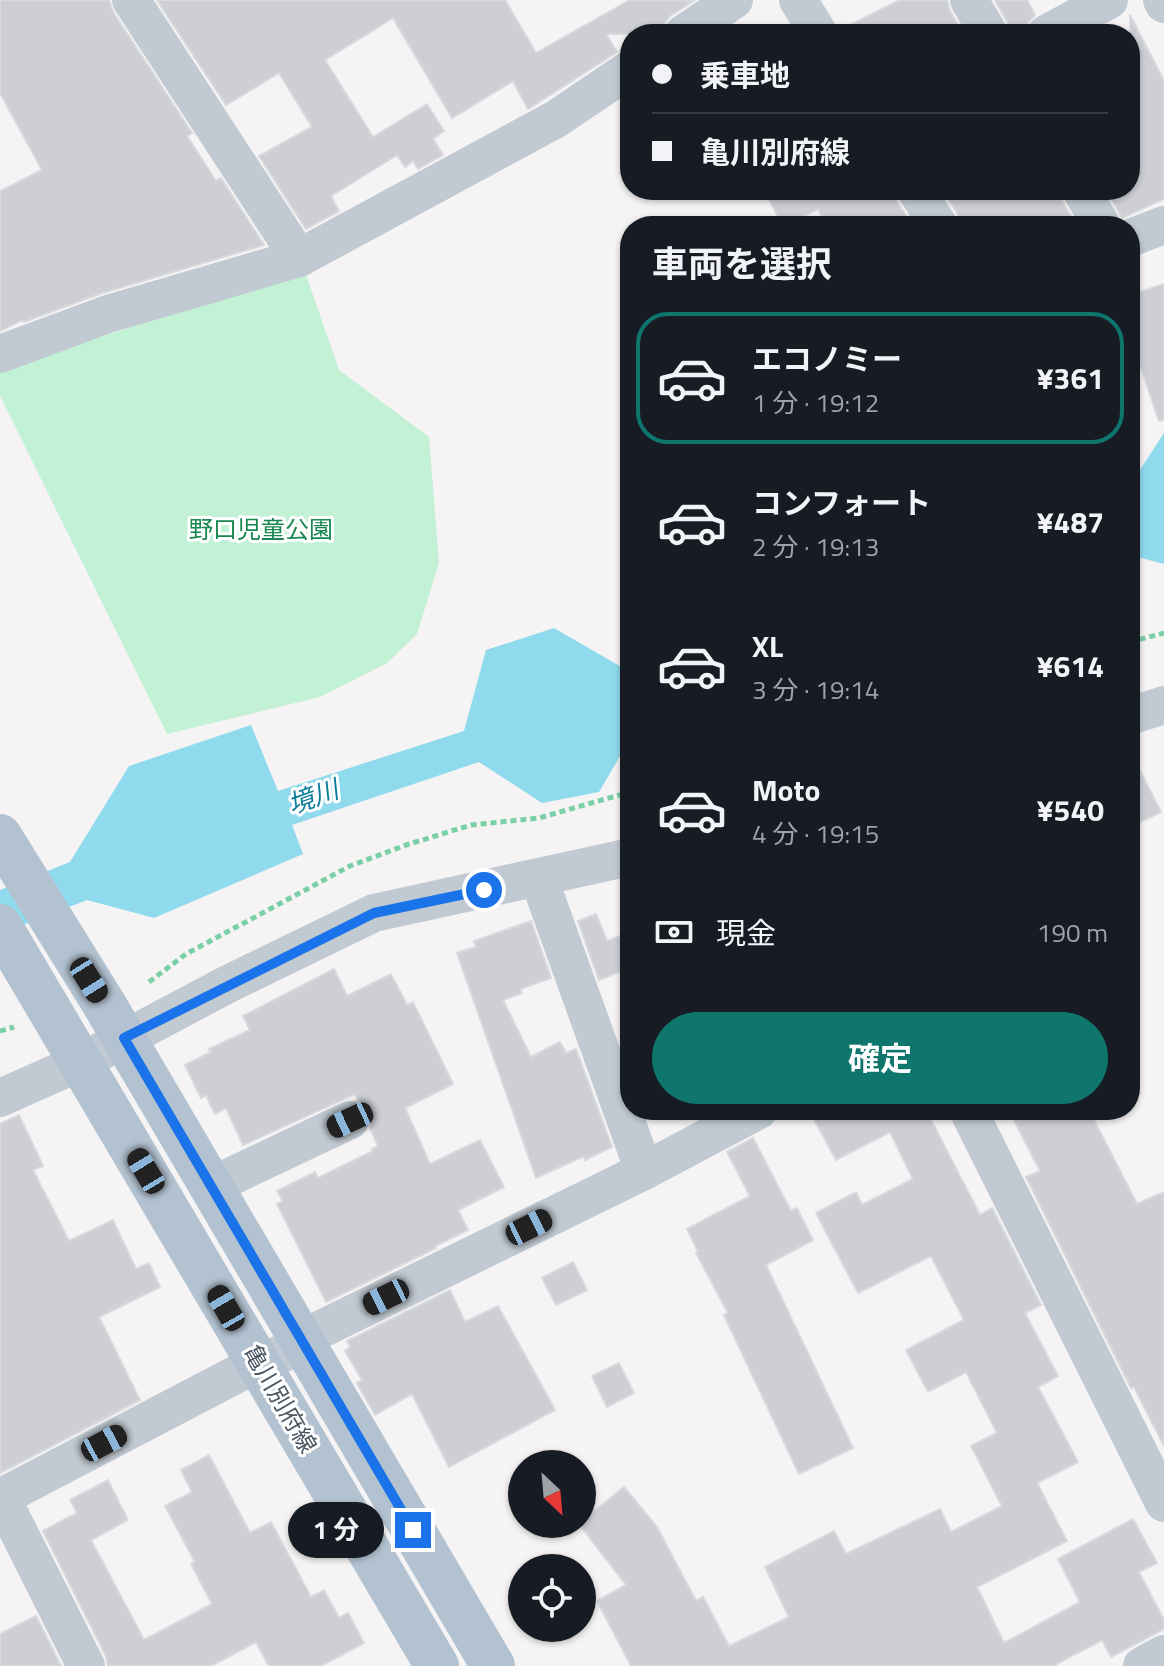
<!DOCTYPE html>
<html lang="ja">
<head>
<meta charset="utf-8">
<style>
  body { margin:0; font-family:"Titillium Web","Noto Sans JP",sans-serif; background:#242831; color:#f1f3f6; height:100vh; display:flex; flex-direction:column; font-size:30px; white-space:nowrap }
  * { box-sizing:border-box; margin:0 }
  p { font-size:26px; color:#9ea1a6 }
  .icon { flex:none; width:44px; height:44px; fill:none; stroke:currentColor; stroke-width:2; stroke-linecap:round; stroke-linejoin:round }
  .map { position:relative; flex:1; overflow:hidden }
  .details { position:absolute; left:620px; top:216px; width:520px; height:904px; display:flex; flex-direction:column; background:#171b24; border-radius:32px; box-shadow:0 2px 6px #0004 }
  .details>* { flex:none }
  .top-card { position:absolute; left:620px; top:24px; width:520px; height:176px; border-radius:32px; box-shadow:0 2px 6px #0004; display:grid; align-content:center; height:176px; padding:0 32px; background:#171b24 }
  .needle { width:52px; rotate:154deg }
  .buttons { position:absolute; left:508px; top:1450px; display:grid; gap:16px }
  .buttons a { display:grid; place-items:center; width:88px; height:88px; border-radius:50%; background:#171b24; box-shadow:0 2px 6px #0004; font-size:40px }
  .end { position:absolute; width:36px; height:36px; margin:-18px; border:10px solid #1a73e8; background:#fff; box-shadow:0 0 0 4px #fff }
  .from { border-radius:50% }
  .bubble { position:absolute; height:56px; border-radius:28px; background:#171b24; box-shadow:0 2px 6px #0004; font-size:26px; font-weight:700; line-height:56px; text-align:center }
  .car { position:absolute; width:24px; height:48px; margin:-24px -12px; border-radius:10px; box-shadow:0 0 6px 2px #0007; background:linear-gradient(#222 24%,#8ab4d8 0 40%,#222 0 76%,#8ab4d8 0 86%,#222 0) }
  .top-card b { display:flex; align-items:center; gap:28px; height:76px; font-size:30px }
  .top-card b+b { border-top:2px solid #363941 }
  .top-card i { width:20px; height:20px; background:#f1f3f6 }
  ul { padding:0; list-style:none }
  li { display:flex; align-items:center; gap:24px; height:132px; margin:0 16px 12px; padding:0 16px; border:4px solid transparent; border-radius:32px }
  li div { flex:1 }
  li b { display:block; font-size:30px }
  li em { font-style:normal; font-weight:700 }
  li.current { border-color:#0f766e }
  li>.icon { width:72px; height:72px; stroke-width:1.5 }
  h2 { padding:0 32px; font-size:36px; line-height:96px }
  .pay { display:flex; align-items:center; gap:20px; height:88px; padding:0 32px; font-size:30px }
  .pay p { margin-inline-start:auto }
  .action { display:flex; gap:16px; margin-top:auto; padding:16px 32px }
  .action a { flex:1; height:92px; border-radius:48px; background:#0f766e; color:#fff; font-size:32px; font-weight:700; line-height:92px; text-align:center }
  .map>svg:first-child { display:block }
  .green { fill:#c3f1d5 }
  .water { fill:#90daee }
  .building { fill:#cdcfd5; stroke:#d7d9de; stroke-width:2 }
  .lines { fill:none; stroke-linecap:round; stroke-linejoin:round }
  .path { stroke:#7ad0a6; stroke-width:5; stroke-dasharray:6 4; stroke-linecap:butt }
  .minor { stroke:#c1cad2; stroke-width:38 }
  .major { stroke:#b3c2d1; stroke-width:44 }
  .route { stroke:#1a73e8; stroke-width:10 }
  .labels { text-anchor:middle; stroke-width:6; stroke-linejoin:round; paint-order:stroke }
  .park-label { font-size:24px; fill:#17864f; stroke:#fff }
  .street-label { font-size:24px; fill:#4a5661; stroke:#fff }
  .water-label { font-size:26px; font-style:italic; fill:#0c7c9b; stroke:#fff }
</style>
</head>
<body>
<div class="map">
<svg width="1164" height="1666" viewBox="0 0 1164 1666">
  <rect width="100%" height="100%" fill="#f5f3f3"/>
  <polygon class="green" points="305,272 339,370 429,437 439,563 417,634 387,663 320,697 167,734 0,396 0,369"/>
  <g class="water">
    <polygon points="1164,433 1164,564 1130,555 1130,485"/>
    <polygon points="554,628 630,672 630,739 599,792 542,803 479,762 292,825 303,854 154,918 87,900 0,934 0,890 70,862 129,766 251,725 278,791 464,731 486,650"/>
  </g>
  <g class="building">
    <polygon points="0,0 109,0 113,12 192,133 187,136 216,181 221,178 264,245 102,293 24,322 23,320 0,331 0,191 42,170 0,93"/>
    <polygon points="157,0 505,0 536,53 630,0 693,1 670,16 664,24 661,34 606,34 617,52 528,109 513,81 452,118 393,18 325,60 373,137 427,104 444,131 433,139 443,155 418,169 413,161 405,167 397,155 331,196 339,211 306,229 259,156 312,127 279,73 226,105"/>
    <polygon points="900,0 947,0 950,11 963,34 841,34 840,30"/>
    <polygon points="995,0 1027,0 1035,15 1027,23 1024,34 1011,34 1008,23"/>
    <polygon points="1130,15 1164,81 1164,199 1122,218 1106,190 1130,190"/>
    <polygon points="787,190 894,190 897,202 913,226 827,226 818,209 783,226 769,200"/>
    <polygon points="942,190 1059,190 1062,201 1077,226 961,226 958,214"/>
    <polygon points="1164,284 1164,420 1159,421 1140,365 1130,370 1130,295"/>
    <polygon points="1130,751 1161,812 1130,827"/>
    <polygon points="596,914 607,941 630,932 630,968 599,980 578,921"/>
    <polygon points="531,921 551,978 520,989 522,993 503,1000 531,1057 560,1042 566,1053 576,1049 612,1147 585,1160 584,1156 536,1178 457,953 476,947 474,941"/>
    <polygon points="334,969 347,996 391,974 407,1005 413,1002 453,1084 405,1108 430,1164 480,1140 504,1187 458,1210 468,1230 435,1246 436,1248 326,1302 277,1204 283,1201 277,1191 315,1172 318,1178 373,1151 372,1149 378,1146 370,1128 372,1121 369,1110 358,1100 355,1094 243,1145 226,1108 215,1114 206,1095 201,1098 185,1065 211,1052 209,1049 250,1030 243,1016"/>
    <polygon points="809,1110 931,1110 927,1112 980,1215 992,1208 1041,1305 1025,1313 1058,1376 1038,1387 1078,1462 1037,1483 1067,1541 977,1587 1004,1643 1080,1602 1058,1559 1133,1519 1157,1563 1139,1572 1164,1620 1164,1629 1111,1657 1102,1640 1053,1666 631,1666 597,1601 626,1585 579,1524 624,1487 657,1527 696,1601 703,1597 729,1646 789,1617 765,1567 834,1531 846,1554 940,1509 951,1532 1002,1506 971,1446 997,1433 966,1372 928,1392 906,1350 964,1320 931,1256 858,1293 816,1213 856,1192 862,1205 913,1179 890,1132 836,1160"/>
    <polygon points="1009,1110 1089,1110 1137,1204 1164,1192 1164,1446 1134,1387 1131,1388 1026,1177 1040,1171"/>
    <polygon points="19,1115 43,1166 33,1170 69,1241 113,1220 136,1269 149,1263 160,1287 99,1317 140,1400 0,1473 0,1124"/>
    <polygon points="753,1138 791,1211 797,1208 813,1240 766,1265 853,1448 799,1474 724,1315 728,1313 696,1253 698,1251 687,1229 750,1196 727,1152"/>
    <polygon points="573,1262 587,1290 556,1305 542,1278"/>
    <polygon points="450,1290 465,1322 498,1306 555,1410 449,1467 412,1394 375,1415 357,1383 362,1380 345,1351 350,1347 347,1341"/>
    <polygon points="619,1363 634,1393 607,1407 592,1376"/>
    <polygon points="209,1455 250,1533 271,1522 311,1597 324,1590 339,1618 348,1613 364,1643 321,1666 269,1666 256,1642 211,1666 108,1666 106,1656 43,1531 77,1513 70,1500 108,1480 128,1520 91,1540 144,1640 212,1604 191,1564 195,1562 165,1506 192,1492 181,1470"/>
    <polygon points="36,1616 61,1666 0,1666 0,1634"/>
  </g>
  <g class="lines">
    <g class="path">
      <polyline points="1130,642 1164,633"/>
      <polyline points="149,982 186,954 350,866 406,845 471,825 539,818 630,792"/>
      <polyline points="0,1031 14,1027"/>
    </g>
    <g class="minor">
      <polyline points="131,0 299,258"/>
      <polyline points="798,0 819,34"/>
      <polyline points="969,0 989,34"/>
      <polyline points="1162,0 1164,4"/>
      <polyline points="683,34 734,0"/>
      <polyline points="1046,34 1109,0"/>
      <polyline points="916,190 939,226"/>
      <polyline points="1081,190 1102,226"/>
      <polyline points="1130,238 1164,225"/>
      <polyline points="0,354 108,314 299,258 556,119 630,69"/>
      <polyline points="1130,716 1164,705"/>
      <polyline points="539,879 644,1171"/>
      <polyline points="0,1098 81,1062 228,984 374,913 630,857"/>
      <polyline points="968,1110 1164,1503"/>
      <polyline points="211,1186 350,1120"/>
      <polyline points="1,1497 86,1666"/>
      <polyline points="0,1498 258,1363 291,1350 301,1339 644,1171 759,1110"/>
      <polyline points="1142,1666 1164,1654"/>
    </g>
    <g class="major">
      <polyline points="0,836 104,1004 493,1666"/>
      <polyline points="0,926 437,1666"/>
    </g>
  </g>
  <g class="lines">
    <polyline class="route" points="413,1530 124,1038 374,913 484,890"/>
  </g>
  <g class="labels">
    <g class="park-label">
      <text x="261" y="538">野口児童公園</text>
    </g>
    <g class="street-label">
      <text transform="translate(280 1399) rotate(60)" y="8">亀川別府線</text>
    </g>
    <g class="water-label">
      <text transform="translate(313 797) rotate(-20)" y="9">境川</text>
    </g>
  </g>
</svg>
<div class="buttons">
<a><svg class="needle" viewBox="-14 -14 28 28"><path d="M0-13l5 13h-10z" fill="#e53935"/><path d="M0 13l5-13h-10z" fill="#9ea1a6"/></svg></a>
<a><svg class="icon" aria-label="locate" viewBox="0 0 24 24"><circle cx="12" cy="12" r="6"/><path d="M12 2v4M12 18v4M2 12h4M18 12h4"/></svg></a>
</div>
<i class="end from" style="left:484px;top:890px"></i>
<i class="end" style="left:413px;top:1530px"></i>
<div class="bubble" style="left:288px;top:1502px;width:96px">1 分</div>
<i class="car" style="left:89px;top:980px;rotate:148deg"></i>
<i class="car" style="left:350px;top:1120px;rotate:245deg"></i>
<i class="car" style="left:146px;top:1171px;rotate:329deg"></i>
<i class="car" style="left:529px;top:1227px;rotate:64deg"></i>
<i class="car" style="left:386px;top:1297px;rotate:244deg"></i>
<i class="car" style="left:226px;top:1308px;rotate:330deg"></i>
<i class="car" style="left:104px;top:1443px;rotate:62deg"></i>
<div class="top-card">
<b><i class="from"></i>乗車地</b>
<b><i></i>亀川別府線</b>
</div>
<section class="details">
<h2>車両を選択</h2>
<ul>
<li class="current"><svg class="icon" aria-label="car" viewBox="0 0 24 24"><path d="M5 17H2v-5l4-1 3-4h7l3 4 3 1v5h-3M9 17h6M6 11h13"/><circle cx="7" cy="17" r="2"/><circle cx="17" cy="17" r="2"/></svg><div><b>エコノミー</b><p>1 分 · 19:12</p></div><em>¥361</em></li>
<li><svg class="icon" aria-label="car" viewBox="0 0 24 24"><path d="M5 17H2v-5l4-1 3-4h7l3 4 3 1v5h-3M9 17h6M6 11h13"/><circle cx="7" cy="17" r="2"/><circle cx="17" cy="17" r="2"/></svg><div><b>コンフォート</b><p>2 分 · 19:13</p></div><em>¥487</em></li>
<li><svg class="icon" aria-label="car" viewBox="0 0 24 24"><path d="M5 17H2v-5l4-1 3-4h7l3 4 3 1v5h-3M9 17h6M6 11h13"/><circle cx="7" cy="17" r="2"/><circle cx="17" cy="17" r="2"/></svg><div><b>XL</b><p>3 分 · 19:14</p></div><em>¥614</em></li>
<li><svg class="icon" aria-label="car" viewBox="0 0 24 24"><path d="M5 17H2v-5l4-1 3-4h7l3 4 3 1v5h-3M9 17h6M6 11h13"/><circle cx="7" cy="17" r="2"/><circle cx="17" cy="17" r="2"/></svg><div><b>Moto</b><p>4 分 · 19:15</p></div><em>¥540</em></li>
</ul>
<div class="pay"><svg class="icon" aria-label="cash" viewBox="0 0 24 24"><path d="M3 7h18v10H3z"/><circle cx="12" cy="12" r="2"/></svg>現金<p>190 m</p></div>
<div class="action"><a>確定</a></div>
</section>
</div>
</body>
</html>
